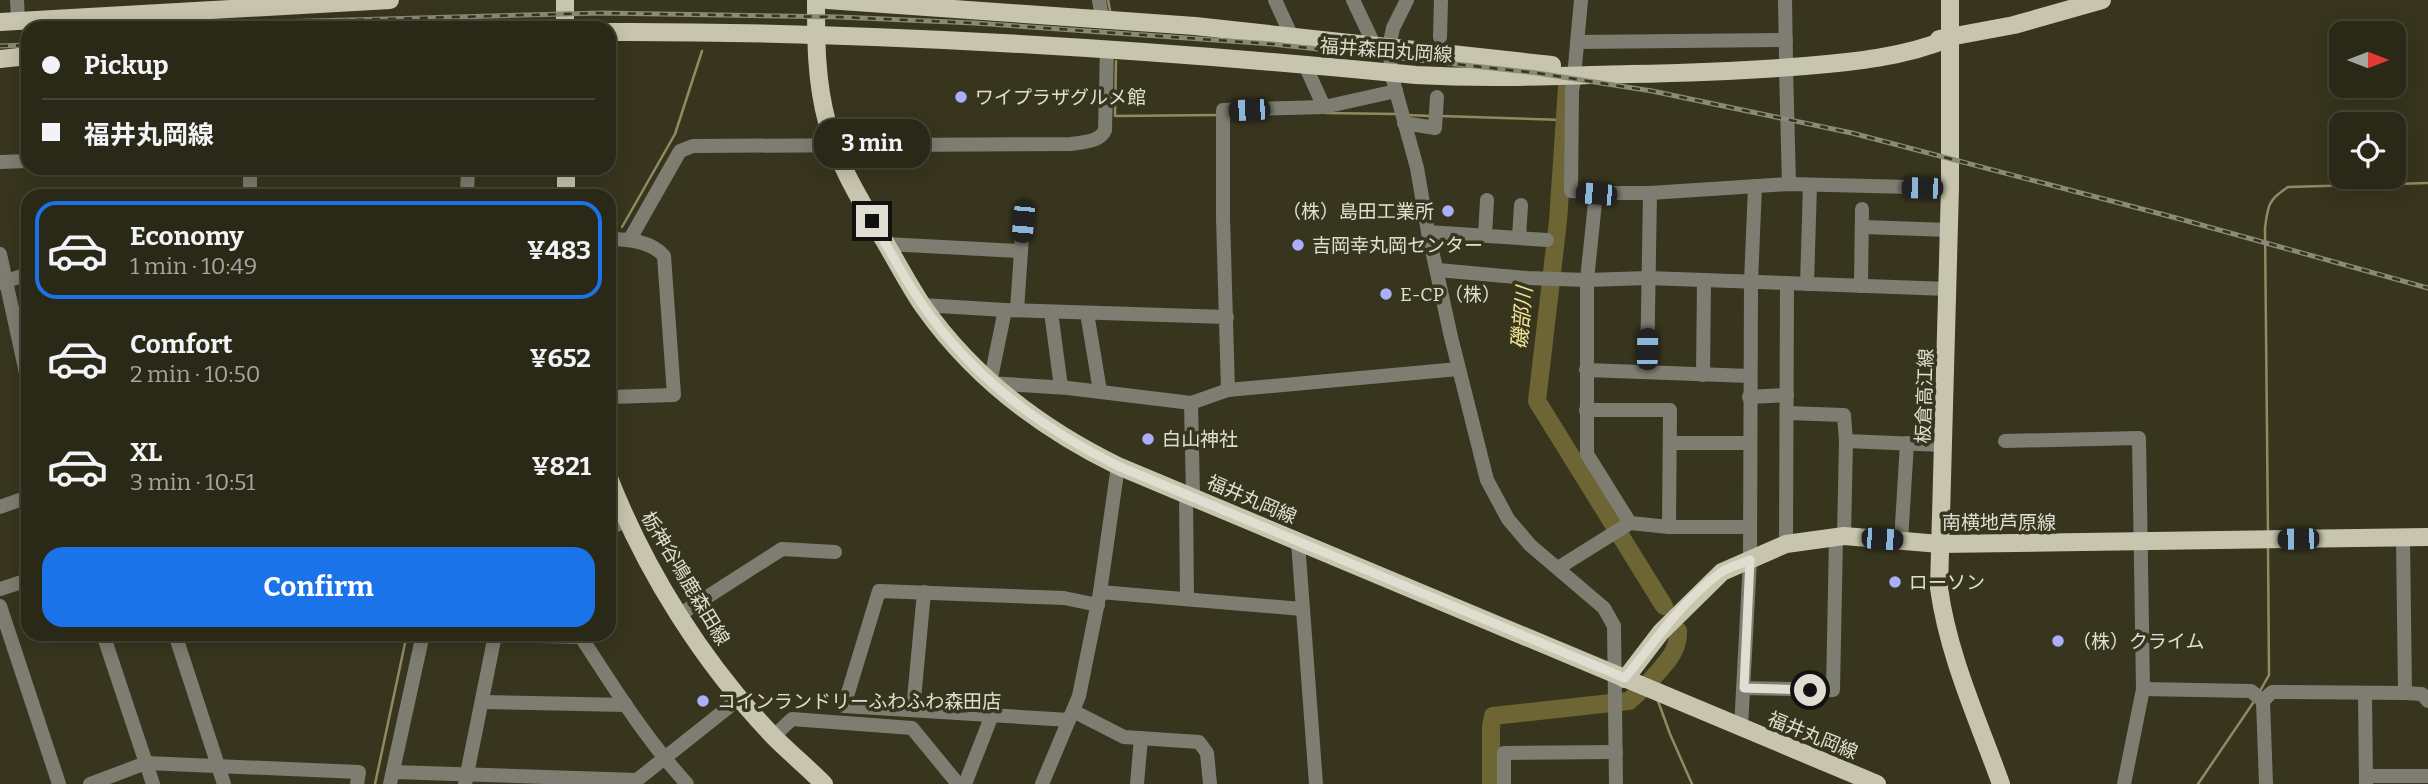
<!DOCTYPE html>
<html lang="en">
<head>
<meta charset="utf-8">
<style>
  body { margin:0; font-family:Bitter,"Noto Sans JP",serif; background:#363423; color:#f1f3f6; height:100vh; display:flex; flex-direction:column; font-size:26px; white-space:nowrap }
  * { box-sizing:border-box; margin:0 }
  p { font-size:23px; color:#a5a6a1 }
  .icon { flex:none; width:38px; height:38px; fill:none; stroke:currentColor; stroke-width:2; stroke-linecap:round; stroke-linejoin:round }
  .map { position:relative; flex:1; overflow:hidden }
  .panel { position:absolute; left:21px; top:189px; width:595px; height:452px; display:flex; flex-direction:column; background:#2a2816; border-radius:21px; box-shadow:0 4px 18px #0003,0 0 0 2px #464435 }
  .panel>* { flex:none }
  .top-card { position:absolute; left:21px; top:21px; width:595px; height:154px; border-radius:21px; box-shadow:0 4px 18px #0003,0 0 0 2px #464435; display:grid; align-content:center; height:154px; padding:0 21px; background:#2a2816 }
  .needle { width:46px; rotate:90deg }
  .buttons { position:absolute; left:2329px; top:21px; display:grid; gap:14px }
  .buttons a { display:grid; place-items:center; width:77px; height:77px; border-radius:14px; background:#2a2816; box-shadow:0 4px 18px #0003,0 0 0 2px #464435; font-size:35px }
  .end { position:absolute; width:32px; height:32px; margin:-16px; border:9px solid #e0ded1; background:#111; box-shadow:0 0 0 4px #111 }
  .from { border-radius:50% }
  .bubble { position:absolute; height:49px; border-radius:21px; background:#2a2816; box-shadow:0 4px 18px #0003,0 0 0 2px #464435; font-size:23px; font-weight:700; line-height:49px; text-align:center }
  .car { position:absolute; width:21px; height:42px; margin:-21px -10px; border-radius:9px; box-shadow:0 0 5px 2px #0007; background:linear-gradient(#222 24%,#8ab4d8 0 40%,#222 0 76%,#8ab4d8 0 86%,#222 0) }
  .top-card b { display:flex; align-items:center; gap:24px; height:66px; font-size:26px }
  .top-card b+b { border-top:2px solid #464435 }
  .top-card i { width:18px; height:18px; background:#f1f3f6 }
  ul { padding:12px 0 0; list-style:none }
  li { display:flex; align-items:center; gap:21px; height:98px; margin:0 14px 10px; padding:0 7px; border:4px solid transparent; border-radius:21px }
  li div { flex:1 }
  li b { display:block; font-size:26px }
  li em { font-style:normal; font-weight:700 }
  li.active { border-color:#1a73e8 }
  li>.icon { width:63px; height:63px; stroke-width:1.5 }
  .button { display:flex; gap:14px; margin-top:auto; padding:14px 21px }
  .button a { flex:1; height:80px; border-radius:21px; background:#1a73e8; color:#fff; font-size:28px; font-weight:700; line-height:80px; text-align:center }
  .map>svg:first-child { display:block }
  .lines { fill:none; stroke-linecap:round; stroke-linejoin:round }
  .stream { stroke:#908a63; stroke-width:2.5 }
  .river { stroke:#6d6634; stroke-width:18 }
  .minor { stroke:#7e7d71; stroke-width:14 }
  .major { stroke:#c8c5ae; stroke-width:18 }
  .rail-casing { stroke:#8b8977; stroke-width:5 }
  .rail { stroke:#38351e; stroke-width:2.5; stroke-dasharray:8; stroke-linecap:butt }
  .route { stroke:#e0ded1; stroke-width:9 }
  .poi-dot { fill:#abaffb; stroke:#38351e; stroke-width:2.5 }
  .labels { text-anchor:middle; stroke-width:7; stroke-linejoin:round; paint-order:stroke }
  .street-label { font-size:19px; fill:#e0ded1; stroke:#38351e }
  .poi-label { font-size:19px; fill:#e0ded1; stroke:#38351e; text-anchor:start }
  .water-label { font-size:21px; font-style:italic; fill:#efe496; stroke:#38351e }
</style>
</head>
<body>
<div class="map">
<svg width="2428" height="784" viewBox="0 0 2428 784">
  <rect width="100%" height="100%" fill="#38351e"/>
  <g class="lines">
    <g class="stream">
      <polyline points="1108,0 1110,10"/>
      <polyline points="1116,61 1115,116 1218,115"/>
      <polyline points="1326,113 1396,114"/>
      <polyline points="1406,115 1431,116"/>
      <polyline points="1441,116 1564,120"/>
      <polyline points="622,227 675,134 702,51"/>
      <path d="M2268,533l-3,-305c3,-23 3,-28 23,-41l140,-4"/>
      <polyline points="190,634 210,634"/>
      <polyline points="312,634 406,638"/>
      <polyline points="2260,691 2269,675 2268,546"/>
      <polyline points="1658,701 1670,734 1692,784"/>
      <polyline points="375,784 407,634"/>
      <polyline points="2198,784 2255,700"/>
    </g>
    <g class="river">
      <polyline points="1567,87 1558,221 1537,401 1664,606"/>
      <path d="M1651,680c13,-15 28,-28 27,-49"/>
      <polyline points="1491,784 1491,727 1493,716 1629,701 1639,692"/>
    </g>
    <g class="minor">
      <polyline points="17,0 18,21"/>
      <polyline points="1099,0 1102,18"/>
      <polyline points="1275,0 1292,37"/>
      <polyline points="1353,0 1371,38 1371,46"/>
      <polyline points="1407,0 1393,28 1390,42 1391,73 1417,168 1428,232 1451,337 1487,480 1508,519 1530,545 1604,608 1614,626 1616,784"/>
      <polyline points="1785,0 1786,59"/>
      <polyline points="1440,37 1441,0"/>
      <polyline points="1577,42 1786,40"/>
      <polyline points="1305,65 1324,107"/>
      <polyline points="1575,66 1581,0"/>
      <polyline points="1786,68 1789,184"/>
      <polyline points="1575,75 1572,91 1571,191 1596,193 1650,193 1789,184 1950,188"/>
      <polyline points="1404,123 1435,128 1437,97"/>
      <polyline points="0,162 28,161"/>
      <polyline points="1596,193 1587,280 1587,454 1630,523"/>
      <polyline points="250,196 250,168"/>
      <polyline points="467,196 468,168"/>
      <polyline points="1863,227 1949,230"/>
      <polyline points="1428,232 1547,240"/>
      <polyline points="1485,235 1487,200"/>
      <polyline points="1519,237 1521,205"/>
      <path d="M609,239c19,0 42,2 55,17l10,139 -65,2"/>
      <path d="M630,239l50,-88 13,-5 378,-2c12,-2 29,-2 34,-14l2,-82"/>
      <polyline points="886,244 1020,251"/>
      <polyline points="0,254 28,382"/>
      <polyline points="1438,270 1527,278 1587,280 1648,278 1948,289"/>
      <polyline points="0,283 28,274"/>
      <polyline points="1807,284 1810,185"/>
      <polyline points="1861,286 1862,209"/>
      <polyline points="922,305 1005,310"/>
      <polyline points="1017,310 1023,222"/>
      <polyline points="1051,312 1061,387"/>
      <polyline points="1087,313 1100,391"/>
      <polyline points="1586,370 1750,376"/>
      <polyline points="1647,372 1650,193"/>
      <polyline points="1703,375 1704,280"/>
      <polyline points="1228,390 1223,218 1223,110 1324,107 1396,91"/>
      <polyline points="1749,397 1787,395"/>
      <polyline points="1191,403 1068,388 990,383 1005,310 1227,317"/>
      <polyline points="1586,410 1670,410 1669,527"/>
      <polyline points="1787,413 1844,415 1846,441 1844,536"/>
      <polyline points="1846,441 1943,445"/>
      <polyline points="2005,441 2139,438 2143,689 2124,784"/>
      <polyline points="1670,443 1749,443"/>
      <polyline points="1186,494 1187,599"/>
      <polyline points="1193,496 1191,403 1228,390 1458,369"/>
      <polyline points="0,507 28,497"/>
      <polyline points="609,528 626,521"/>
      <polyline points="2403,538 2405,693"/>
      <polyline points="1901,541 1907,443"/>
      <polyline points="1298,542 1316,784"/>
      <polyline points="1786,544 1787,283"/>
      <polyline points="1558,568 1630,523 1669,527 1750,527"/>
      <polyline points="0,589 28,580"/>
      <polyline points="1100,592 1302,609"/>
      <polyline points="0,606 59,784"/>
      <polyline points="679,615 782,549 835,552"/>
      <polyline points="103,634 153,784"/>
      <polyline points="175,634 224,784"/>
      <polyline points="468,634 495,635"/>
      <polyline points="1743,688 1833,690 1836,537"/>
      <polyline points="2143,689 2251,691 2263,701 2272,692 2405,693 2422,694 2428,701"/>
      <polyline points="2365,694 2366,784"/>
      <polyline points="2263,701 2266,784"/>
      <polyline points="482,702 626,705"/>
      <polyline points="913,710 924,592"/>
      <polyline points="1073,711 1124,737 1199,742 1207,753 1210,784"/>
      <polyline points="1069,720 844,706 879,591 1064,598 1098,605"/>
      <polyline points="1741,728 1750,560 1751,282 1755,186"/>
      <polyline points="774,736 792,719 912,728 958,784"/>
      <polyline points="393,772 637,780 740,698"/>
      <polyline points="2366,776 2428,776"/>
      <polyline points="90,784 146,763 359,772 357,784"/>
      <polyline points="390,784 423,634"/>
      <path d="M465,784l30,-149 86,2c33,51 65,102 106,147"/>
      <polyline points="965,784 992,715"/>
      <polyline points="1042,784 1079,696 1100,592 1118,466"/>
      <polyline points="1137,784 1141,738"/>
      <polyline points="1504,784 1504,753 1616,752"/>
    </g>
    <g class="major">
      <polyline points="565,0 565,28"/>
      <path d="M816,0c0,42 0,81 11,122 10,41 34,79 55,115 14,23 26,47 41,69 50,71 117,122 195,160l759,318"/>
      <polyline points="827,0 1195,26 1552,65"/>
      <path d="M1950,0v188l-11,400c9,67 39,132 62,196"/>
      <polyline points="0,22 390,0"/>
      <path d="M609,32c270,-1 539,17 807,43 71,4 142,1 213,-1 59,-1 117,-3 176,-8 48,-4 100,-9 145,-28"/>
      <polyline points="1939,39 2014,25 2102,0"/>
      <polyline points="0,59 28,56"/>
      <polyline points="566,196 566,168"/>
      <path d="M609,478c37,94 94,185 165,259 16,16 34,31 50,47"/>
      <polyline points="1625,679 1661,632 1722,572 1786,544 1844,536 1940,544 2428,537"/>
    </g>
    <g class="rail-casing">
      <g id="rail">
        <polyline points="164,28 276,22 600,13 839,17 974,23 1272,44 1537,73 1652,91 1852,133 2180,219 2428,288"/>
        <polyline points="0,46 28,45"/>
      </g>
    </g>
    <use href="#rail" class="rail"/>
  </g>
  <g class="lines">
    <path class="route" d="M872,221c17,27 31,56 50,83 50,73 118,123 196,162l507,212c29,-36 57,-77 95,-105 8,-6 20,-9 30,-13l-6,128 66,2"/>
  </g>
  <g class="poi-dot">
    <circle cx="961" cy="97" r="7"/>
    <circle cx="1448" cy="211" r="7"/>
    <circle cx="1298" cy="245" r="7"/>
    <circle cx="1386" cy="294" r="7"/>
    <circle cx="1148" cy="439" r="7"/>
    <circle cx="1895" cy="582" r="7"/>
    <circle cx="2058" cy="641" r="7"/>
    <circle cx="703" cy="701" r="7"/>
  </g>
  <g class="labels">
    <g class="street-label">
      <text transform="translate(1386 50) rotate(4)" y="7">福井森田丸岡線</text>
      <text transform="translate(1924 396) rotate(-88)" y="7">板倉高江線</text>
      <text transform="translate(1252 499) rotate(23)" y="7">福井丸岡線</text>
      <text x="1999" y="529">南横地芦原線</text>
      <text transform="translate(686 578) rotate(59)" y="7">栃神谷鳴鹿森田線</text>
      <text transform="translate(1813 735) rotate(22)" y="7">福井丸岡線</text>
    </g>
    <g class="poi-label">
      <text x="975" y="104">ワイプラザグルメ館</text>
      <text x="1434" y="218" text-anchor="end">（株）島田工業所</text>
      <text x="1312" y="252">吉岡幸丸岡センター</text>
      <text x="1400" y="301">E-CP（株）</text>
      <text x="1162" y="446">白山神社</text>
      <text x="1909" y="589">ローソン</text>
      <text x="2072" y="648">（株）クライム</text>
      <text x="717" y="708">コインランドリーふわふわ森田店</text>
    </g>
    <g class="water-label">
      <text transform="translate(1522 318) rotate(-85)" y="7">磯部川</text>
    </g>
  </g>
</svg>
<div class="buttons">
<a><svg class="needle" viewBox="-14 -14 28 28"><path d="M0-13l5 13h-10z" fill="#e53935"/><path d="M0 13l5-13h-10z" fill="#a5a6a1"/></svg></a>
<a><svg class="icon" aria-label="locate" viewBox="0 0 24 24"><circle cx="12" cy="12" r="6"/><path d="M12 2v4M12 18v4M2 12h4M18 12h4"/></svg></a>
</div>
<i class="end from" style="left:1810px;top:690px"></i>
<i class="end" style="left:872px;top:221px"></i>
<div class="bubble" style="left:814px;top:119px;width:116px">3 min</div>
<i class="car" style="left:1249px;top:110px;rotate:268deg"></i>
<i class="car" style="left:1922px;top:188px;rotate:271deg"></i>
<i class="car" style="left:1596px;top:194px;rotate:275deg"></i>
<i class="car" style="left:1023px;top:222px;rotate:185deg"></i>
<i class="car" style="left:1647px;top:349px;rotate:1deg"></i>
<i class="car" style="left:1882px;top:539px;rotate:94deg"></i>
<i class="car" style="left:2298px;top:539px;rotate:269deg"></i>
<div class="top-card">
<b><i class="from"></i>Pickup</b>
<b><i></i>福井丸岡線</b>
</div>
<section class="panel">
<ul>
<li class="active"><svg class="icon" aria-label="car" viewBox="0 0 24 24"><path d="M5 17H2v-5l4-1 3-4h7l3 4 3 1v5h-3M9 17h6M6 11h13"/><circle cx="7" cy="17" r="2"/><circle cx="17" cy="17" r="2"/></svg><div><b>Economy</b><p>1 min · 10:49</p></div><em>¥483</em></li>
<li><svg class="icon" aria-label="car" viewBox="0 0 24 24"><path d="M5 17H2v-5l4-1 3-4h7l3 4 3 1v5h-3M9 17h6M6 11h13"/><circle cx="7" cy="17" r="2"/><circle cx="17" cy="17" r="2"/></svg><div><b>Comfort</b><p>2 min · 10:50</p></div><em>¥652</em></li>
<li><svg class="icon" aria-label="car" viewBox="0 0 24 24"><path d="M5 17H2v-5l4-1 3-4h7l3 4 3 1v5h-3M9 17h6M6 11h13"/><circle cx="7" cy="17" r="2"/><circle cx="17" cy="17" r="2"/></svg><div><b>XL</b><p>3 min · 10:51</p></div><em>¥821</em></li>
</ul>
<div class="button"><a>Confirm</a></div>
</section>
</div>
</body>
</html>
